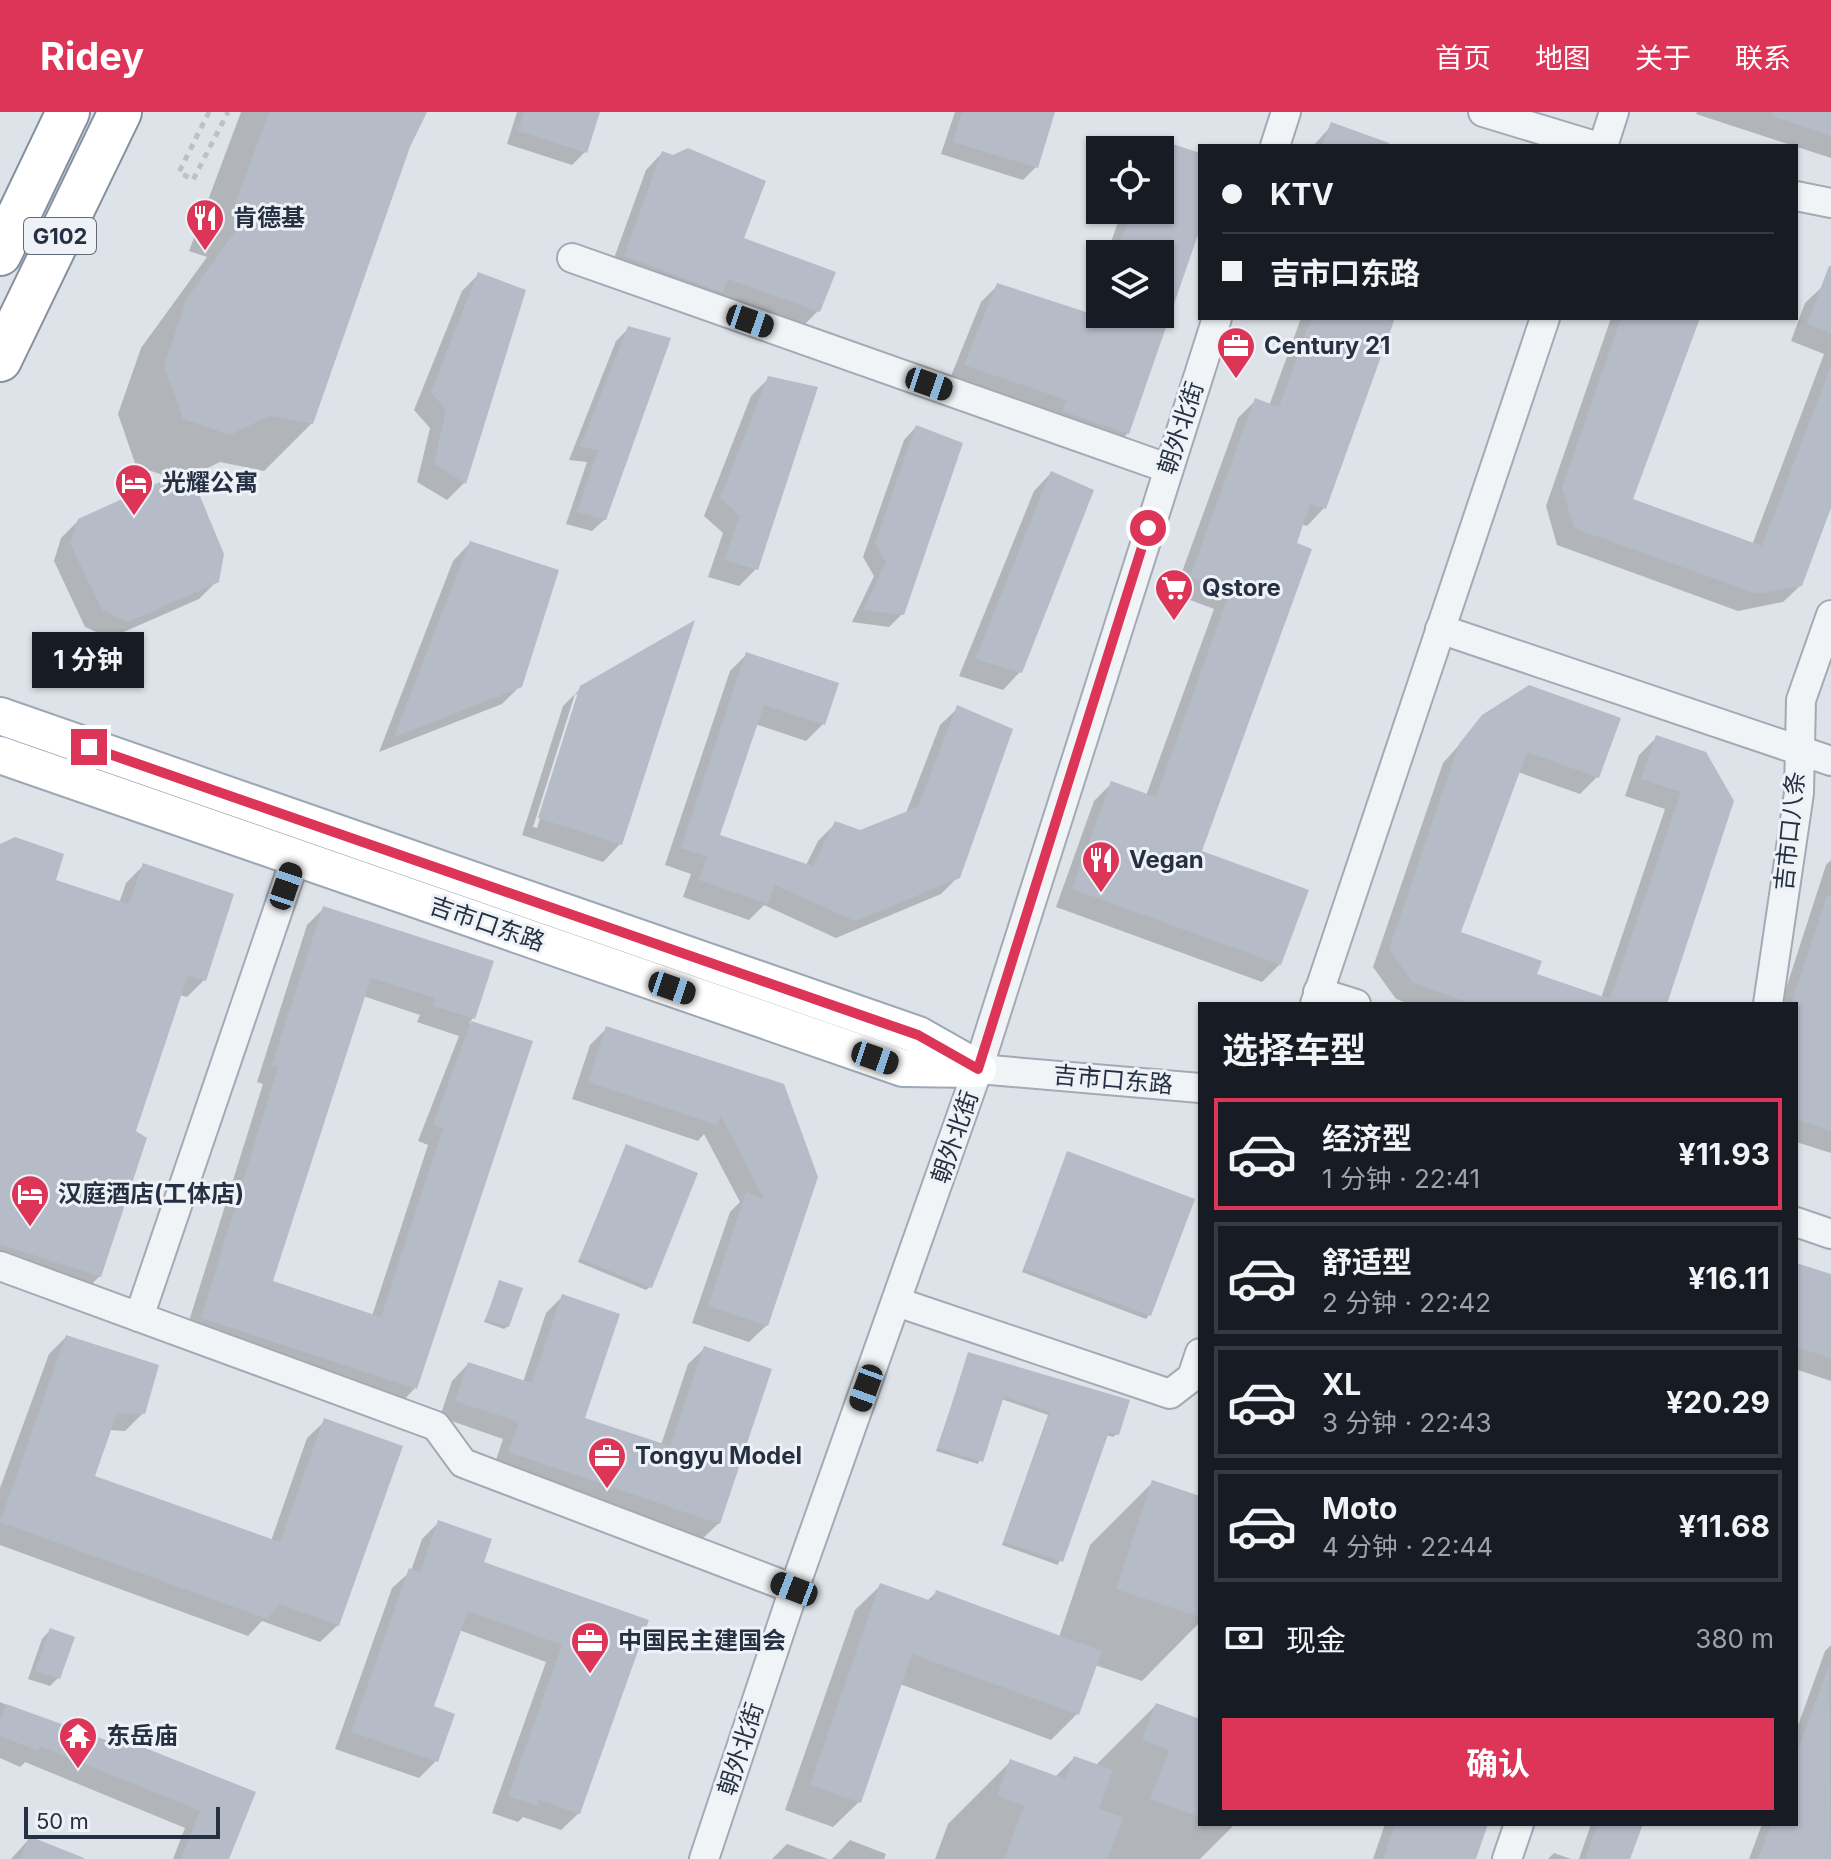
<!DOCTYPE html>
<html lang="zh">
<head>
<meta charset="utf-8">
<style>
  body { margin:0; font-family:Inter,"Noto Sans SC",sans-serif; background:#242831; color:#f1f3f6; height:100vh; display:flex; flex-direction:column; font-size:30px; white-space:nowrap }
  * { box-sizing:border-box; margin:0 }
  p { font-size:26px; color:#9ea1a6 }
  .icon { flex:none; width:44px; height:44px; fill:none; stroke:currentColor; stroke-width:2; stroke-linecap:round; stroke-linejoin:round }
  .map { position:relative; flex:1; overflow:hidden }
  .drawer { position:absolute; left:1198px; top:890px; width:600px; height:824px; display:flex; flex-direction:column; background:#171b24; border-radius:0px; box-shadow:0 2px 6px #0004 }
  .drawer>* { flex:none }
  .hud { position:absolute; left:1198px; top:32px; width:600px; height:176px; border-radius:0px; box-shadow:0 2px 6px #0004; display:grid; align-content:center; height:176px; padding:0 24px; background:#171b24 }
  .buttons { position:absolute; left:1086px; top:24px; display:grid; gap:16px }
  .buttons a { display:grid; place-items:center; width:88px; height:88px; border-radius:0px; background:#171b24; box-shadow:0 2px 6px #0004; font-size:40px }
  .scale { position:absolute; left:24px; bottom:20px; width:196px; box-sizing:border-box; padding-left:8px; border:4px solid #253142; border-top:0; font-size:22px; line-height:28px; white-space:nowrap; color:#253142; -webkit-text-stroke:6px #eef2f7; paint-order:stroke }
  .end { position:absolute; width:36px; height:36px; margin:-18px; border:10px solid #dc3558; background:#fff; box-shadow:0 0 0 4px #fff }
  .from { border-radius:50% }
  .bubble { position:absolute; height:56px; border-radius:0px; background:#171b24; box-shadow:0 2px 6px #0004; font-size:26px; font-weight:700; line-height:56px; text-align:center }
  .car { position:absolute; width:24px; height:48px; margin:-24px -12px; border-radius:10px; box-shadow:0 0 6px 2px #0007; background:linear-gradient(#222 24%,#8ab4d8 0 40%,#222 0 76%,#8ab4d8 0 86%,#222 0) }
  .hud b { display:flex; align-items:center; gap:28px; height:76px; font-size:30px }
  .hud b+b { border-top:2px solid #363941 }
  .hud i { width:20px; height:20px; background:#f1f3f6 }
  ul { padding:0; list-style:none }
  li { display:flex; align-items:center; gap:24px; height:112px; margin:0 16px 12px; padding:0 8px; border:4px solid #363941; border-radius:0px }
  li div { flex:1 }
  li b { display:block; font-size:30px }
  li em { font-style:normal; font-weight:700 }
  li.on { border-color:#dc3558 }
  li>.icon { width:72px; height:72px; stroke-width:1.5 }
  h2 { padding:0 24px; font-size:36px; line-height:96px }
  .pay { display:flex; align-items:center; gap:20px; height:88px; padding:0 24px; font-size:30px }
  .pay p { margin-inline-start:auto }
  .action { display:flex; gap:16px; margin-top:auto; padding:16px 24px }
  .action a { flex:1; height:92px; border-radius:0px; background:#dc3558; color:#fff; font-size:32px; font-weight:700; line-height:92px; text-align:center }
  header { display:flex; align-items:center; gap:48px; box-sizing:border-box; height:112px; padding:0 40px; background:#dc3558; color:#fff }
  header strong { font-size:38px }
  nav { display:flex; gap:44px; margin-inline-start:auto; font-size:28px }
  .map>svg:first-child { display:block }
  .shadow { fill:#0003; fill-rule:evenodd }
  .building { fill:#b5bcc7 }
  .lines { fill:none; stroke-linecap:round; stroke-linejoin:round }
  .minor-casing { stroke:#a3aab4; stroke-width:32 }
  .major-casing { stroke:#9ca8b6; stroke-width:40 }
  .highway-casing { stroke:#8491a1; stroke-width:46 }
  .path { stroke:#bcc1c8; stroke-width:5; stroke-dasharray:6 6; stroke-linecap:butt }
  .minor { stroke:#f1f4f7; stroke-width:28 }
  .major { stroke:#fff; stroke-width:36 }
  .highway { stroke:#fff; stroke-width:42 }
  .route { stroke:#dc3558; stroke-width:10 }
  .labels { text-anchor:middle; stroke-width:6; stroke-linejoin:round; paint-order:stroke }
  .shield { fill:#eef2f7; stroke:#616b78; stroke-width:2 }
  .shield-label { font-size:22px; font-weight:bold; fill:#253142 }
  .poi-label { font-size:24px; font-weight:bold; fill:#253142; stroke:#eef2f7; text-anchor:start }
  .street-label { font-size:24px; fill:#253142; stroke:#eef2f7 }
</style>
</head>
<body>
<header>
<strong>Ridey</strong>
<nav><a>首页</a><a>地图</a><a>关于</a><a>联系</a></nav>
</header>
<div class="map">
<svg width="1831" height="1747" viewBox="0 0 1831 1747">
  <rect width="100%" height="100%" fill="#dee3e9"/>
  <g class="shadow">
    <polygon points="241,0 424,0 408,34 312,311 264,359 220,350 181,369 136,354 118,302 141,236 207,145 189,139"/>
    <polygon points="517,0 598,0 585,40 572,53 507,32"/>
    <polygon points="955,0 1053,0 1036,55 1023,68 941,42"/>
    <polygon points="1697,0 1831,0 1831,46 1696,2"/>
    <polygon points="1332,13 1391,34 1313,34"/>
    <polygon points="1157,28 1200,43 1200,110 1128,321 1112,337 949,269 981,190 997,174 1086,202 1100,163 1100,202 1160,202 1160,142 1107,142 1122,98 1160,98 1160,38 1147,38"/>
    <polygon points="662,41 742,127 818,199 802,215 609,160 646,58"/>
    <polygon points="479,162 523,180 464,371 447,388 417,370 430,316 414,298 462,179"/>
    <polygon points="1823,174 1831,177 1831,390 1801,473 1783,490 1738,499 1557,433 1546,394 1611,206 1698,206 1631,388 1752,433 1824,242 1791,229 1805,191"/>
    <polygon points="1301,206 1393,206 1324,396 1307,414 1301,412 1200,741 1280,852 1262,870 1056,795 1094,689 1112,671 1146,684 1214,497 1174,482 1238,306 1255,289 1269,294"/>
    <polygon points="629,216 605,407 592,419 566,412 587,350 569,348 616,229"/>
    <polygon points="769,266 756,457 739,474 708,465 723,421 704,404 751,284"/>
    <polygon points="916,315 902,502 889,515 852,510 874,464 863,445 904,328"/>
    <polygon points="1051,361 1020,560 1003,578 959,564 1034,379"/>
    <polygon points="79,408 217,469 199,487 110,526 85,515 54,449 61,426"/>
    <polygon points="470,431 520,574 502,592 379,640 453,449"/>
    <polygon points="747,542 823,612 806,629 755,612 718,724 806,753 818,729 835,712 860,720 906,701 940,613 958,596 959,764 941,782 836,826 764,793 749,808 683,785 691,762 665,753 730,559"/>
    <path d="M581,576l39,156 -17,18 -81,-27 41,-129zM575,582h5l-43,134 -4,-1z"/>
    <polygon points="1484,605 1597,665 1580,682 1518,660 1459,821 1535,863 1601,886 1665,697 1625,684 1639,643 1656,626 1705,642 1664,892 1409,892 1396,887 1373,855 1443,651"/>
    <polygon points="0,734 53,769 119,791 126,771 143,754 204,868 187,885 180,883 134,1020 100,1164 82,1181 0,1154"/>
    <polygon points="1831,748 1831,1041 1796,1030 1796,892 1781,892 1826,753"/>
    <path d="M323,797l150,109 -4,5 62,20 -116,345 -16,17 -214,-71 78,-250 -6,-2 50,-157zM363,884l57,19 -3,7 42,14 -41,105 10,4 -56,171 -101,-34z"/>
    <polygon points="607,916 783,974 767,1213 749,1230 692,1211 730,1100 740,1090 704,1022 698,1029 572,987 590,933"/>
    <polygon points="626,1034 650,1175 646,1178 578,1150"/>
    <polygon points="1068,1041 1149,1203 1146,1207 1022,1160"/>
    <polygon points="1796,1153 1831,1164 1831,1269 1798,1258 1796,1264"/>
    <polygon points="500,1170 508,1214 504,1217 484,1210"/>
    <polygon points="562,1185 582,1307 661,1333 688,1252 705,1236 719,1411 702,1427 493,1357 503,1327 440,1305 452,1269 468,1252 523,1270 546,1201"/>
    <polygon points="66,1225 143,1301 125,1319 109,1318 92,1365 271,1429 307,1326 325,1309 338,1513 320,1530 262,1509 248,1524 0,1433 0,1376 49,1242"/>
    <polygon points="969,1242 1117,1322 1113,1325 1106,1323 1058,1453 1002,1433 1048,1303 1001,1287 978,1352 936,1339"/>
    <polygon points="1153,1370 1200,1386 1200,1510 1142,1569 1095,1553 1077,1602 1051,1628 900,1572 859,1690 833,1715 785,1698 855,1498 881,1473 927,1489 937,1480 1059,1525 1090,1433"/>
    <polygon points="439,1410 481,1451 646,1509 579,1701 561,1718 523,1705 518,1710 492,1701 546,1550 459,1518 431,1595 436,1649 419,1666 335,1637 392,1476 411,1459 422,1427"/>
    <polygon points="50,1518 58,1566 50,1574 28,1567 42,1527"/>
    <polygon points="1831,1533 1831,1747 1749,1747 1762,1712 1796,1712 1796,1619 1825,1539"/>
    <polygon points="0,1590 57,1615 115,1633 120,1628 253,1682 227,1747 173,1747 185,1716 25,1650 20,1655 0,1646"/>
    <polygon points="1156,1593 1200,1609 1200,1712 1235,1712 1200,1747 935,1747 948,1712 1011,1649 1055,1665 1074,1646 1095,1654"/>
    <polygon points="1385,1712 1486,1712 1474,1747 1373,1747"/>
    <polygon points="1591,1712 1641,1712 1628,1747 1579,1747"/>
    <polygon points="30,1726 81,1747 11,1747"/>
    <polygon points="850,1728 886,1742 884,1747 832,1747"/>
    <polygon points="787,1732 828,1747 772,1747"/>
    <polygon points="1554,1741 1571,1747 1548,1747"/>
  </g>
  <g class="building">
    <polygon points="269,0 427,0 410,35 313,312 269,304 230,323 183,307 164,254 187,186 252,97 235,92"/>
    <polygon points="524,0 600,0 587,41 518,19"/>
    <polygon points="962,0 1055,0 1038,56 953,30"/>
    <polygon points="1772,0 1831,0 1831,24 1772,4"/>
    <polygon points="1331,10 1389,31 1389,34 1322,34"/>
    <polygon points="1160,28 1200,41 1200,117 1129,322 1062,299 1066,288 964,253 997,171 1095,203 1160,202 1160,142 1116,142 1131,98 1160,98"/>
    <polygon points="688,36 766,69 744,126 836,160 820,200 728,167 723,181 624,144 662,39 673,43"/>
    <polygon points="1829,154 1831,154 1831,221 1807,212"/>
    <polygon points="478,160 526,178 466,372 434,352 446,298 431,280"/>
    <polygon points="1311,206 1395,206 1326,397 1310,392 1297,431 1312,437 1202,739 1309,778 1281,853 1072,777 1111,669 1156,685 1230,479 1190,465 1255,286 1279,295"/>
    <polygon points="1621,206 1700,206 1633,387 1762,434 1831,254 1831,396 1802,474 1757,482 1574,416 1562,376"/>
    <polygon points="628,214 671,226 606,408 577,400 598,338 580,335"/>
    <polygon points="768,264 818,275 758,458 724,448 740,404 720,386"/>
    <polygon points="916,313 963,331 904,503 863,498 886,450 875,431"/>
    <polygon points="1051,359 1094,378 1022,561 975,547"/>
    <polygon points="162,369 197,377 224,442 219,470 128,510 102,498 70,431 78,407"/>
    <polygon points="470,429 559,458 522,575 394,625"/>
    <polygon points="695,508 622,733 538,706 580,574"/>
    <polygon points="746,540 839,571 825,613 764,593 720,723 813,754 835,709 860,718 918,695 957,593 1013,617 960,766 855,809 775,773 768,792 699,768 707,744 681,736"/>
    <polygon points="1529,573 1621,606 1599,666 1527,640 1461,820 1542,849 1537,862 1610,887 1681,680 1641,667 1656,623 1706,640 1734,689 1667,892 1472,892 1413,871 1389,837 1459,632 1482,603"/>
    <polygon points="15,725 64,742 56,768 129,792 143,751 234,782 206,869 188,863 136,1019 147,1026 101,1165 0,1132 0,732"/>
    <polygon points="1827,783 1831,784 1831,1019 1796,1007 1796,892 1791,892"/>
    <polygon points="323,794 494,849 475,907 433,894 435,886 371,866 273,1169 381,1205 443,1016 433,1013 471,909 533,929 417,1277 201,1206 278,955 272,953"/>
    <polygon points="606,914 784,972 818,1065 768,1214 708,1194 746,1080 764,1087 721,1004 717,1013 588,970"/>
    <polygon points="626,1032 698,1061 652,1176 580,1147"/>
    <polygon points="1067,1039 1195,1087 1151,1204 1024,1157"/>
    <polygon points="1796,1151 1831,1162 1831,1246 1796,1235"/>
    <polygon points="499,1168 523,1176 509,1215 486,1207"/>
    <polygon points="562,1182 620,1202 585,1306 670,1334 704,1234 772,1257 720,1412 508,1340 519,1310 455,1289 468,1250 532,1271"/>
    <polygon points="66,1223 159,1253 145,1302 117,1301 95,1364 280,1430 324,1306 403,1334 339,1514 280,1492 267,1507 0,1410"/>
    <polygon points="968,1240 1130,1288 1119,1323 1109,1320 1063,1450 1004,1430 1050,1300 1004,1284 983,1350 938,1336"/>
    <polygon points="1152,1368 1200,1384 1200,1505 1116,1477"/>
    <polygon points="438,1408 492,1427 484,1450 649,1508 580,1702 539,1688 537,1694 508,1684 562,1533 468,1499 434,1594 455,1602 438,1650 351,1620 409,1456 420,1460"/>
    <polygon points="880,1471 932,1489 936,1478 1102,1539 1079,1603 912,1542 861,1691 810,1673"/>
    <polygon points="50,1516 75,1525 60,1567 35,1559"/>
    <polygon points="1829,1554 1831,1747 1758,1747 1771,1712 1796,1712 1796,1643"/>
    <polygon points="1156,1591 1200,1607 1200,1705 1150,1687 1169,1638 1142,1628"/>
    <polygon points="6,1592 117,1632 120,1626 256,1680 229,1747 181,1747 200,1699 41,1634 38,1639 0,1624 0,1608"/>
    <polygon points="1074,1644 1113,1658 1099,1697 1123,1705 1107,1747 1004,1747 1024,1694 997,1684 1010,1647 1065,1667"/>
    <polygon points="1395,1712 1488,1712 1476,1747 1383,1747"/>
    <polygon points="1597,1712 1643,1712 1630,1747 1585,1747"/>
    <polygon points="29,1724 84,1746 84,1747 20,1747"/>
  </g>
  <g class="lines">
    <g class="minor-casing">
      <g id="minor">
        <polyline points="1483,0 1595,34"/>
        <polyline points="1275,34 1286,0"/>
        <polyline points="1603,34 1614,0"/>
        <polyline points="1796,84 1831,91"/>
        <polyline points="572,146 1167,356"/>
        <polyline points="1440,517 1831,649"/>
        <polyline points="1318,880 1356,892"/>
        <polyline points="1315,892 1545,206"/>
        <polyline points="1768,892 1799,681 1801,588 1831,503"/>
        <polyline points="978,957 1200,976"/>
        <polyline points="1796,1110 1831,1122"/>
        <polyline points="0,1154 436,1314 463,1351 794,1477"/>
        <polyline points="897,1190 1170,1282 1192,1265 1200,1241"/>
        <polyline points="139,1205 296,745"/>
        <polyline points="704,1747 794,1477 978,957 1217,206"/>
        <polyline points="1507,1747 1519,1712"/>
      </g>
    </g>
    <g class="major-casing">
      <g id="major">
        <polyline points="0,604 918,923 978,957"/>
        <polyline points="0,643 903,956 977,957"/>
      </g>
    </g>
    <g class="highway-casing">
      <g id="highway">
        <polyline points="0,142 68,0"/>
        <polyline points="0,248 120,0"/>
      </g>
    </g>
    <polyline class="path" points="209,0 179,60 193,68 228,0"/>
    <use href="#minor" class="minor"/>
    <use href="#major" class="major"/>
    <use href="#highway" class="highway"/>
  </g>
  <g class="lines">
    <polyline class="route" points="89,635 918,923 978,957 1148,416"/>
  </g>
  <defs>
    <g id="restaurant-pin" transform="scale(2)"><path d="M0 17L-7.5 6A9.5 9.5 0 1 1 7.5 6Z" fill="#dc3558" stroke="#eef2f7"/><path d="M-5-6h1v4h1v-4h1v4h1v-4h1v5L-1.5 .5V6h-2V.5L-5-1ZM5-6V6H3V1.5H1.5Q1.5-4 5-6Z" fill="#fff"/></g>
    <g id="office-pin" transform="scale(2)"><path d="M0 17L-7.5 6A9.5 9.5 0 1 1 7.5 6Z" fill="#dc3558" stroke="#eef2f7"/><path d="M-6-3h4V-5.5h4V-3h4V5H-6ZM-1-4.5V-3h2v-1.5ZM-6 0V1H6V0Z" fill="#fff"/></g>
    <g id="hotel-pin" transform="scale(2)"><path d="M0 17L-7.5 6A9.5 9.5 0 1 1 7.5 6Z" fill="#dc3558" stroke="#eef2f7"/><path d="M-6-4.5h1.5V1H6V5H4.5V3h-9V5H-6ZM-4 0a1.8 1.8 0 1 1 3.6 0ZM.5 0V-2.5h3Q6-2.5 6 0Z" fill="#fff"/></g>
    <g id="supermarket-pin" transform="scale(2)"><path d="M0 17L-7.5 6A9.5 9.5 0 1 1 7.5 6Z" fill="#dc3558" stroke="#eef2f7"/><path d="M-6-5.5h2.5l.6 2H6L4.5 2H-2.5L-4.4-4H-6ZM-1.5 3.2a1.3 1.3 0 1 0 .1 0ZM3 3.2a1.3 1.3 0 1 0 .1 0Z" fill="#fff"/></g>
    <g id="temple-pin" transform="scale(2)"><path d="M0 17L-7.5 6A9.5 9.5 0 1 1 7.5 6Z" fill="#dc3558" stroke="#eef2f7"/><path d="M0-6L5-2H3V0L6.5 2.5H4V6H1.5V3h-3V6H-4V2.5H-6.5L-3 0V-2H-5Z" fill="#fff"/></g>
  </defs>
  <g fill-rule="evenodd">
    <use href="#restaurant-pin" x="205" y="106"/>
    <use href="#office-pin" x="1236" y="234"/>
    <use href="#hotel-pin" x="134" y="371"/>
    <use href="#supermarket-pin" x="1174" y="476"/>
    <use href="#restaurant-pin" x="1101" y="748"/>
    <use href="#hotel-pin" x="30" y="1082"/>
    <use href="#office-pin" x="607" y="1344"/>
    <use href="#office-pin" x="590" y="1529"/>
    <use href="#temple-pin" x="78" y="1624"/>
  </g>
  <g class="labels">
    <rect class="shield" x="24" y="106" width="72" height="36" rx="6"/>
    <g class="shield-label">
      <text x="60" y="132">G102</text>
    </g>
    <g class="poi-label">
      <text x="233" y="114">肯德基</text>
      <text x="1264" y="242">Century 21</text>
      <text x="162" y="379">光耀公寓</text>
      <text x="1202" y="484">Qstore</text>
      <text x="1129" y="756">Vegan</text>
      <text x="58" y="1090">汉庭酒店(工体店)</text>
      <text x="635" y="1352">Tongyu Model</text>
      <text x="618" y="1537">中国民主建国会</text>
      <text x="106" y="1632">东岳庙</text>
    </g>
    <g class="street-label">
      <text transform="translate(1181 316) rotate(-72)" y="8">朝外北街</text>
      <text transform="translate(1790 719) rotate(-84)" y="8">吉市口八条</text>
      <text transform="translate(487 812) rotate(19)" y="8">吉市口东路</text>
      <text transform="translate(1113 968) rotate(5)" y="8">吉市口东路</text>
      <text transform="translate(955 1025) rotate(-71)" y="8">朝外北街</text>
      <text transform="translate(741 1637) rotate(-72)" y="8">朝外北街</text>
    </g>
  </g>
</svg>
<div class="buttons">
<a><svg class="icon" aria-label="locate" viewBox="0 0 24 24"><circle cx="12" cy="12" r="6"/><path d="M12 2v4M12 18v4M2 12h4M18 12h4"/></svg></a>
<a><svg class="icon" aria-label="layers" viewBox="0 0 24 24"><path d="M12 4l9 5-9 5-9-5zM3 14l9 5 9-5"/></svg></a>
</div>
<div class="scale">50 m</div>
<i class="end from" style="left:1148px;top:416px"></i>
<i class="end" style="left:89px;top:635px"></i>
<div class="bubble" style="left:32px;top:520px;width:112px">1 分钟</div>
<i class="car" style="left:750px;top:209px;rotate:109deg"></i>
<i class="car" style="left:929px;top:272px;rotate:109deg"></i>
<i class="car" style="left:286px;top:774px;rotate:19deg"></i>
<i class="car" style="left:672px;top:876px;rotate:109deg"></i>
<i class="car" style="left:875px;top:946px;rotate:109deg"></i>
<i class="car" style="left:866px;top:1276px;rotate:200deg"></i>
<i class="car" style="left:794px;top:1477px;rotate:291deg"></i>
<div class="hud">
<b><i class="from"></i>KTV</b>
<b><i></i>吉市口东路</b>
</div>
<section class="drawer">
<h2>选择车型</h2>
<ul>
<li class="on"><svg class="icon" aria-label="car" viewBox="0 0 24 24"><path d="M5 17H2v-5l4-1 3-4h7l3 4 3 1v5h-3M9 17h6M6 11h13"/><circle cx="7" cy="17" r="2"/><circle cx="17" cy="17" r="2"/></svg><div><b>经济型</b><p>1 分钟 · 22:41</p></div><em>¥11.93</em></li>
<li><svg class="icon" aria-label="car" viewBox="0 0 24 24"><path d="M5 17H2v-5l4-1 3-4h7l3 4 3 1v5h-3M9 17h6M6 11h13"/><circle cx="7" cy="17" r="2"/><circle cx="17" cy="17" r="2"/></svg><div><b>舒适型</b><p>2 分钟 · 22:42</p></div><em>¥16.11</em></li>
<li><svg class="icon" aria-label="car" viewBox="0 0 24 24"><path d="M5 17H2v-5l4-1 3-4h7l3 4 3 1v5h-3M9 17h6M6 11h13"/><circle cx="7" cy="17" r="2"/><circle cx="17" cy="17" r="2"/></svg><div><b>XL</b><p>3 分钟 · 22:43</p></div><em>¥20.29</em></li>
<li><svg class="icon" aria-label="car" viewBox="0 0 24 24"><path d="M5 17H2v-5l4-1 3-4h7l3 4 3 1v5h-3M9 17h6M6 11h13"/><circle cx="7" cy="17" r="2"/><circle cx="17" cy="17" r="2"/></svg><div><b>Moto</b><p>4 分钟 · 22:44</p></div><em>¥11.68</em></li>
</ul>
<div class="pay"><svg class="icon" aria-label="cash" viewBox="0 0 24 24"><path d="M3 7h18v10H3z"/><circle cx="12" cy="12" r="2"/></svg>现金<p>380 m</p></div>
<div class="action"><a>确认</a></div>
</section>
</div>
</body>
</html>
